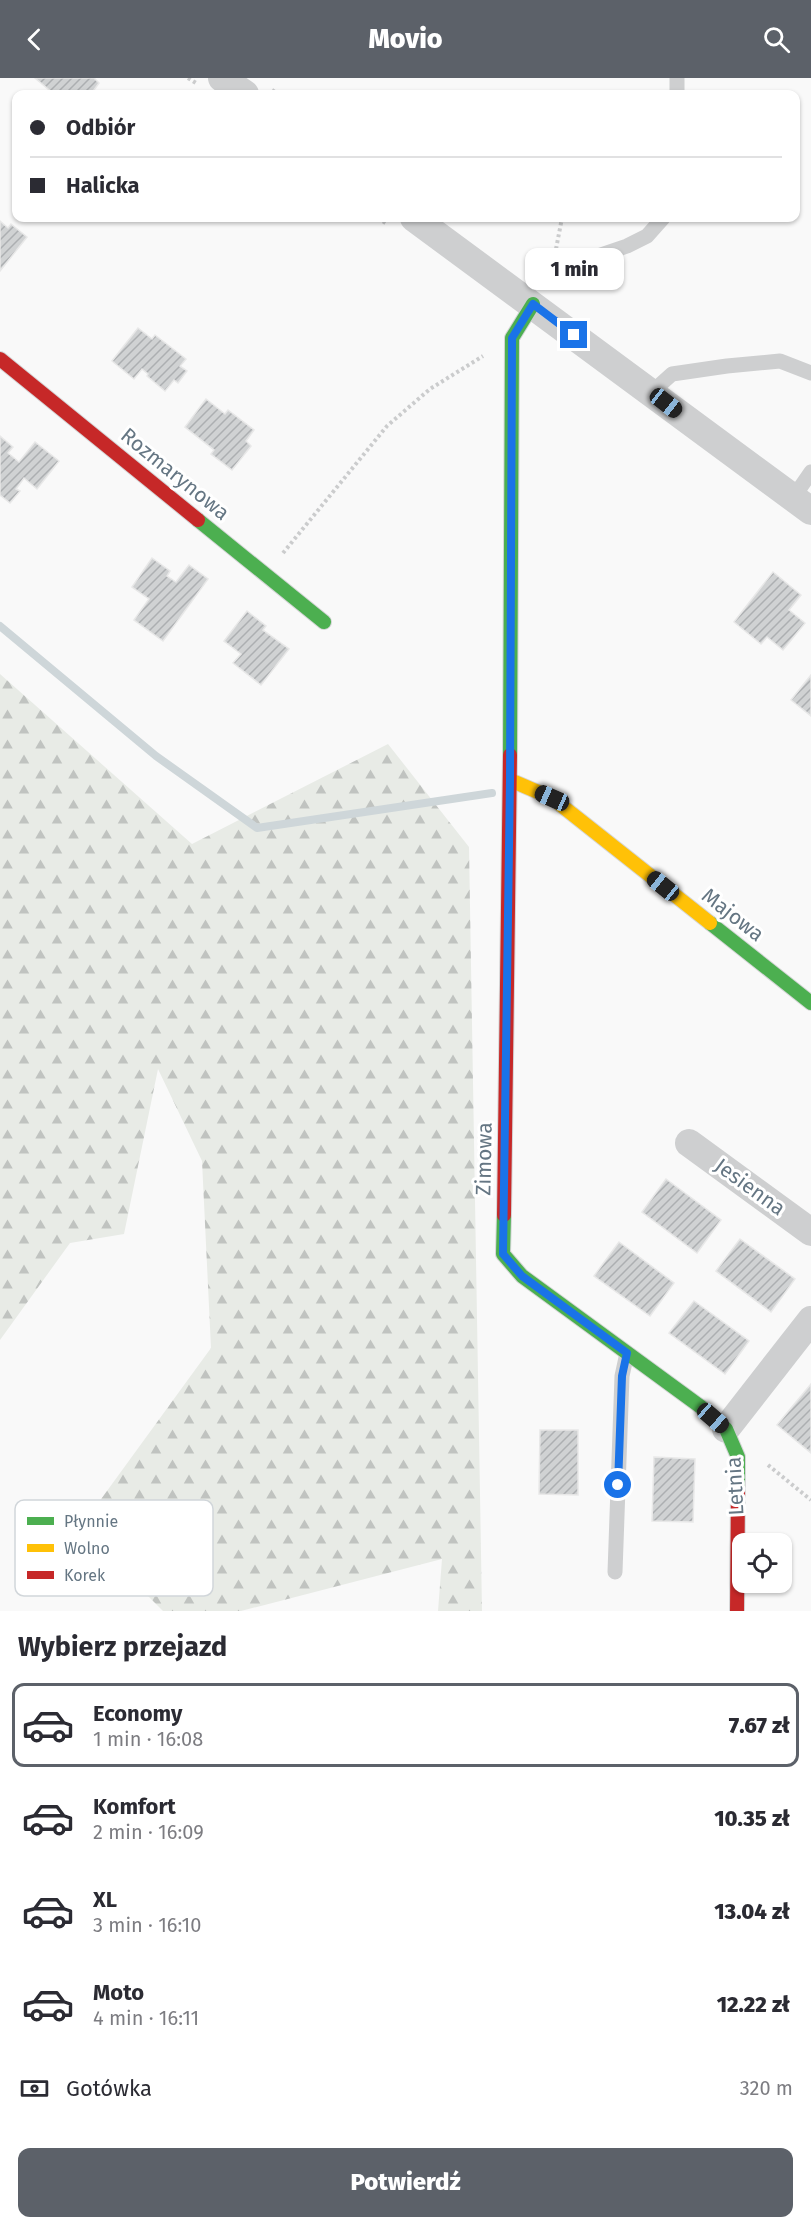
<!DOCTYPE html>
<html lang="pl">
<head>
<meta charset="utf-8">
<style>
  body { margin:0; font-family:"Fira Sans",sans-serif; background:#f7f7f7; color:#2b2b33; height:100vh; display:flex; flex-direction:column; font-size:22px; white-space:nowrap }
  * { box-sizing:border-box; margin:0 }
  p { font-size:20px; color:#7c7c81 }
  .icon { flex:none; width:33px; height:33px; fill:none; stroke:currentColor; stroke-width:2; stroke-linecap:round; stroke-linejoin:round }
  .map { position:relative; height:1533px; overflow:hidden }
  .details { display:flex; flex-direction:column; background:#fff; flex:1 }
  .details>* { flex:none }
  .hud { position:absolute; left:12px; top:12px; width:788px; height:132px; border-radius:12px; box-shadow:0 2px 4px #0004; display:grid; align-content:center; height:132px; padding:0 18px; background:#fff }
  .controls { position:absolute; left:732px; top:1455px; display:grid; gap:12px }
  .controls a { display:grid; place-items:center; width:60px; height:60px; border-radius:12px; background:#fff; box-shadow:0 2px 4px #0004; font-size:30px }
  .end { position:absolute; width:27px; height:27px; margin:-14px; border:8px solid #1a73e8; background:#fff; box-shadow:0 0 0 3px #fff }
  .from { border-radius:50% }
  .bubble { position:absolute; height:42px; border-radius:12px; background:#fff; box-shadow:0 2px 4px #0004; font-size:20px; font-weight:800; line-height:42px; text-align:center }
  .car { position:absolute; width:18px; height:36px; margin:-18px -9px; border-radius:8px; box-shadow:0 0 4px 2px #0007; background:linear-gradient(#222 24%,#8ab4d8 0 40%,#222 0 76%,#8ab4d8 0 86%,#222 0) }
  .hud b { display:flex; align-items:center; gap:21px; height:57px; font-size:22px }
  .hud b+b { border-top:2px solid #e1e1e2 }
  .hud i { width:15px; height:15px; background:#2b2b33 }
  ul { padding:0; list-style:none }
  li { display:flex; align-items:center; gap:18px; height:84px; margin:0 12px 9px; padding:0 6px; border:3px solid transparent; border-radius:12px }
  li div { flex:1 }
  li b { display:block; font-size:22px }
  li em { font-style:normal; font-weight:800 }
  li.current { border-color:#5c6169 }
  li>.icon { width:54px; height:54px; stroke-width:1.5 }
  h2 { padding:0 18px; font-size:27px; line-height:72px }
  .pay { display:flex; align-items:center; gap:15px; height:66px; padding:0 18px; font-size:22px }
  .pay p { margin-inline-start:auto }
  .action { display:flex; gap:12px; margin-top:auto; padding:12px 18px }
  .action a { flex:1; height:69px; border-radius:12px; background:#5c6169; color:#fff; font-size:24px; font-weight:800; line-height:69px; text-align:center }
  header { display:flex; justify-content:space-between; align-items:center; height:78px; padding:0 18px; background:#5c6169; color:#fff; font-size:27px; font-weight:800 }
  .map>svg:first-child { display:block }
  .forest { fill:url(#forest-firs) }
  .lines { fill:none; stroke-linecap:round; stroke-linejoin:round }
  .stream { stroke:#ced6d9; stroke-width:8 }
  .building { fill:url(#building-hatch); stroke:#e8e8e8; stroke-width:1.5 }
  .fast-casing { stroke:#d5d6d7; stroke-width:16 }
  .slow-casing { stroke:#d5d6d7; stroke-width:16 }
  .jam-casing { stroke:#d5d6d7; stroke-width:16 }
  .path { stroke:#cbcccd; stroke-width:4; stroke-dasharray:3 3; stroke-linecap:butt }
  .lane { stroke:#cecfd0; stroke-width:15 }
  .street { stroke:#cecfd0; stroke-width:28 }
  .fast { stroke:#4caf50; stroke-width:14 }
  .slow { stroke:#ffc107; stroke-width:14 }
  .jam { stroke:#c62828; stroke-width:14 }
  .route { stroke:#1a73e8; stroke-width:8 }
  .labels { text-anchor:middle; stroke-width:6; stroke-linejoin:round; paint-order:stroke }
  .street-label { font-size:21px; fill:#657683; stroke:#fff }
  .key { fill:#fff; stroke:#d1d6da; stroke-width:1.5 }
  .key-label { font-size:16px; fill:#657683 }
</style>
</head>
<body>
<header><svg class="icon" aria-label="back" viewBox="0 0 24 24"><path d="M15 5l-7 7 7 7"/></svg>Movio<svg class="icon" aria-label="search" viewBox="0 0 24 24"><circle cx="10" cy="10" r="6"/><path d="M15 15l6 6"/></svg></header>
<div class="map">
<svg width="811" height="1533" viewBox="0 0 811 1533">
  <defs>
    <pattern id="forest-firs" width="22" height="20" patternUnits="userSpaceOnUse" patternTransform="scale(1.5)"><rect width="22" height="20" fill="#e8ebe6"/><path d="M5 1l3.5 6h-7zM16 11l3.5 6h-7z" fill="#c0c3c0"/></pattern>
    <pattern id="building-hatch" width="6" height="6" patternUnits="userSpaceOnUse" patternTransform="scale(1.5)"><rect width="6" height="6" fill="#d0d2d3"/><path d="M-1 1l2-2M0 6l6-6M5 7l2-2" fill="none" stroke="#acafb1"/></pattern>
  </defs>
  <rect width="100%" height="100%" fill="#f9f9f9"/>
  <polygon class="forest" points="0,596 192,766 388,666 469,769 482,1533 438,1533 442,1481 241,1533 163,1533 80,1450 211,1270 202,1083 158,991 124,1156 70,1165 0,1262"/>
  <g class="lines">
    <polyline class="stream" points="0,548 156,678 257,750 492,715"/>
  </g>
  <g class="building">
    <polygon points="35,0 94,0 99,5 91,16 54,16"/>
    <polygon points="0,143 8,150 11,146 27,159 0,193"/>
    <polygon points="138,250 152,261 155,257 186,281 180,288 187,293 178,305 174,302 165,313 147,298 148,296 142,291 134,301 112,283"/>
    <polygon points="206,321 225,336 228,332 254,352 246,363 251,368 232,392 211,376 214,372 185,349"/>
    <polygon points="0,358 13,369 8,375 19,384 35,364 59,383 37,411 24,400 16,411 20,413 10,425 0,417"/>
    <polygon points="152,480 170,493 167,498 176,504 189,487 208,501 163,563 134,542 149,521 132,509"/>
    <polygon points="773,494 801,517 789,532 805,545 783,572 767,559 761,566 734,544"/>
    <polygon points="247,533 266,548 263,552 289,571 261,607 233,585 241,576 224,563"/>
    <polygon points="811,597 811,638 791,622"/>
    <polygon points="666,1101 721,1142 697,1175 642,1134"/>
    <polygon points="740,1161 795,1201 771,1234 716,1193"/>
    <polygon points="619,1164 674,1205 650,1238 594,1198"/>
    <polygon points="694,1223 749,1263 725,1296 669,1255"/>
    <polygon points="811,1306 811,1375 777,1347"/>
    <polygon points="540,1352 578,1352 578,1417 539,1416"/>
    <polygon points="654,1379 695,1381 693,1444 652,1443"/>
  </g>
  <g class="lines">
    <g class="fast-casing">
      <g id="fast">
        <polyline points="198,442 324,544"/>
        <polyline points="510,677 512,260 533,226"/>
        <polyline points="710,845 811,925"/>
        <polyline points="504,1137 503,1176 522,1198 701,1329 726,1351 738,1379 738,1412"/>
      </g>
    </g>
    <g class="slow-casing">
      <polyline id="slow" points="510,702 552,720 710,845"/>
    </g>
    <g class="jam-casing">
      <g id="jam">
        <polyline points="0,281 198,442"/>
        <polyline points="504,1137 510,677"/>
        <polyline points="737,1533 738,1412"/>
      </g>
    </g>
    <g class="path">
      <polyline points="188,0 196,5"/>
      <polyline points="272,12 278,16"/>
      <polyline points="378,140 387,146"/>
      <polyline points="556,171 562,140"/>
      <polyline points="283,475 387,348 430,311 483,278"/>
      <polyline points="768,1387 811,1422"/>
    </g>
    <g class="lane">
      <polyline points="677,16 677,0"/>
      <polyline points="551,194 627,168 647,158 663,140"/>
      <polyline points="652,314 672,296 727,288 780,283 811,295"/>
      <polyline points="793,420 811,394"/>
      <polyline points="615,1494 622,1298 627,1275"/>
    </g>
    <g class="street">
      <polyline points="222,0 245,16"/>
      <polyline points="414,140 811,433"/>
      <polyline points="689,1065 811,1154"/>
      <polyline points="726,1351 811,1242"/>
    </g>
    <use href="#fast" class="fast"/>
    <use href="#slow" class="slow"/>
    <use href="#jam" class="jam"/>
  </g>
  <g class="lines">
    <polyline class="route" points="574,257 533,226 512,260 510,702 503,1176 522,1198 627,1275 622,1298 618,1407"/>
  </g>
  <g class="labels">
    <g class="street-label">
      <text transform="translate(175 396) rotate(39)" y="7">Rozmarynowa</text>
      <text transform="translate(733 837) rotate(38)" y="7">Majowa</text>
      <text transform="translate(484 1081) rotate(-89)" y="7">Zimowa</text>
      <text transform="translate(750 1109) rotate(36)" y="7">Jesienna</text>
      <text transform="translate(735 1408) rotate(-93)" y="7">Letnia</text>
    </g>
  </g>
  <rect x="15" y="1422" width="198" height="96" rx="9" class="key"/>
  <rect x="27" y="1439" width="27" height="8" fill="#4caf50"/>
  <rect x="27" y="1466" width="27" height="8" fill="#ffc107"/>
  <rect x="27" y="1493" width="27" height="8" fill="#c62828"/>
  <g class="key-label">
    <text x="64" y="1449">Płynnie</text>
    <text x="64" y="1476">Wolno</text>
    <text x="64" y="1503">Korek</text>
  </g>
</svg>
<div class="controls">
<a><svg class="icon" aria-label="locate" viewBox="0 0 24 24"><circle cx="12" cy="12" r="6"/><path d="M12 2v4M12 18v4M2 12h4M18 12h4"/></svg></a>
</div>
<i class="end from" style="left:618px;top:1407px"></i>
<i class="end" style="left:574px;top:257px"></i>
<div class="bubble" style="left:525px;top:170px;width:99px">1 min</div>
<i class="car" style="left:666px;top:325px;rotate:128deg"></i>
<i class="car" style="left:552px;top:720px;rotate:294deg"></i>
<i class="car" style="left:663px;top:808px;rotate:309deg"></i>
<i class="car" style="left:713px;top:1340px;rotate:131deg"></i>
<div class="hud">
<b><i class="from"></i>Odbiór</b>
<b><i></i>Halicka</b>
</div>
</div>
<section class="details">
<h2>Wybierz przejazd</h2>
<ul>
<li class="current"><svg class="icon" aria-label="car" viewBox="0 0 24 24"><path d="M5 17H2v-5l4-1 3-4h7l3 4 3 1v5h-3M9 17h6M6 11h13"/><circle cx="7" cy="17" r="2"/><circle cx="17" cy="17" r="2"/></svg><div><b>Economy</b><p>1 min · 16:08</p></div><em>7.67 zł</em></li>
<li><svg class="icon" aria-label="car" viewBox="0 0 24 24"><path d="M5 17H2v-5l4-1 3-4h7l3 4 3 1v5h-3M9 17h6M6 11h13"/><circle cx="7" cy="17" r="2"/><circle cx="17" cy="17" r="2"/></svg><div><b>Komfort</b><p>2 min · 16:09</p></div><em>10.35 zł</em></li>
<li><svg class="icon" aria-label="car" viewBox="0 0 24 24"><path d="M5 17H2v-5l4-1 3-4h7l3 4 3 1v5h-3M9 17h6M6 11h13"/><circle cx="7" cy="17" r="2"/><circle cx="17" cy="17" r="2"/></svg><div><b>XL</b><p>3 min · 16:10</p></div><em>13.04 zł</em></li>
<li><svg class="icon" aria-label="car" viewBox="0 0 24 24"><path d="M5 17H2v-5l4-1 3-4h7l3 4 3 1v5h-3M9 17h6M6 11h13"/><circle cx="7" cy="17" r="2"/><circle cx="17" cy="17" r="2"/></svg><div><b>Moto</b><p>4 min · 16:11</p></div><em>12.22 zł</em></li>
</ul>
<div class="pay"><svg class="icon" aria-label="cash" viewBox="0 0 24 24"><path d="M3 7h18v10H3z"/><circle cx="12" cy="12" r="2"/></svg>Gotówka<p>320 m</p></div>
<div class="action"><a>Potwierdź</a></div>
</section>
</body>
</html>
